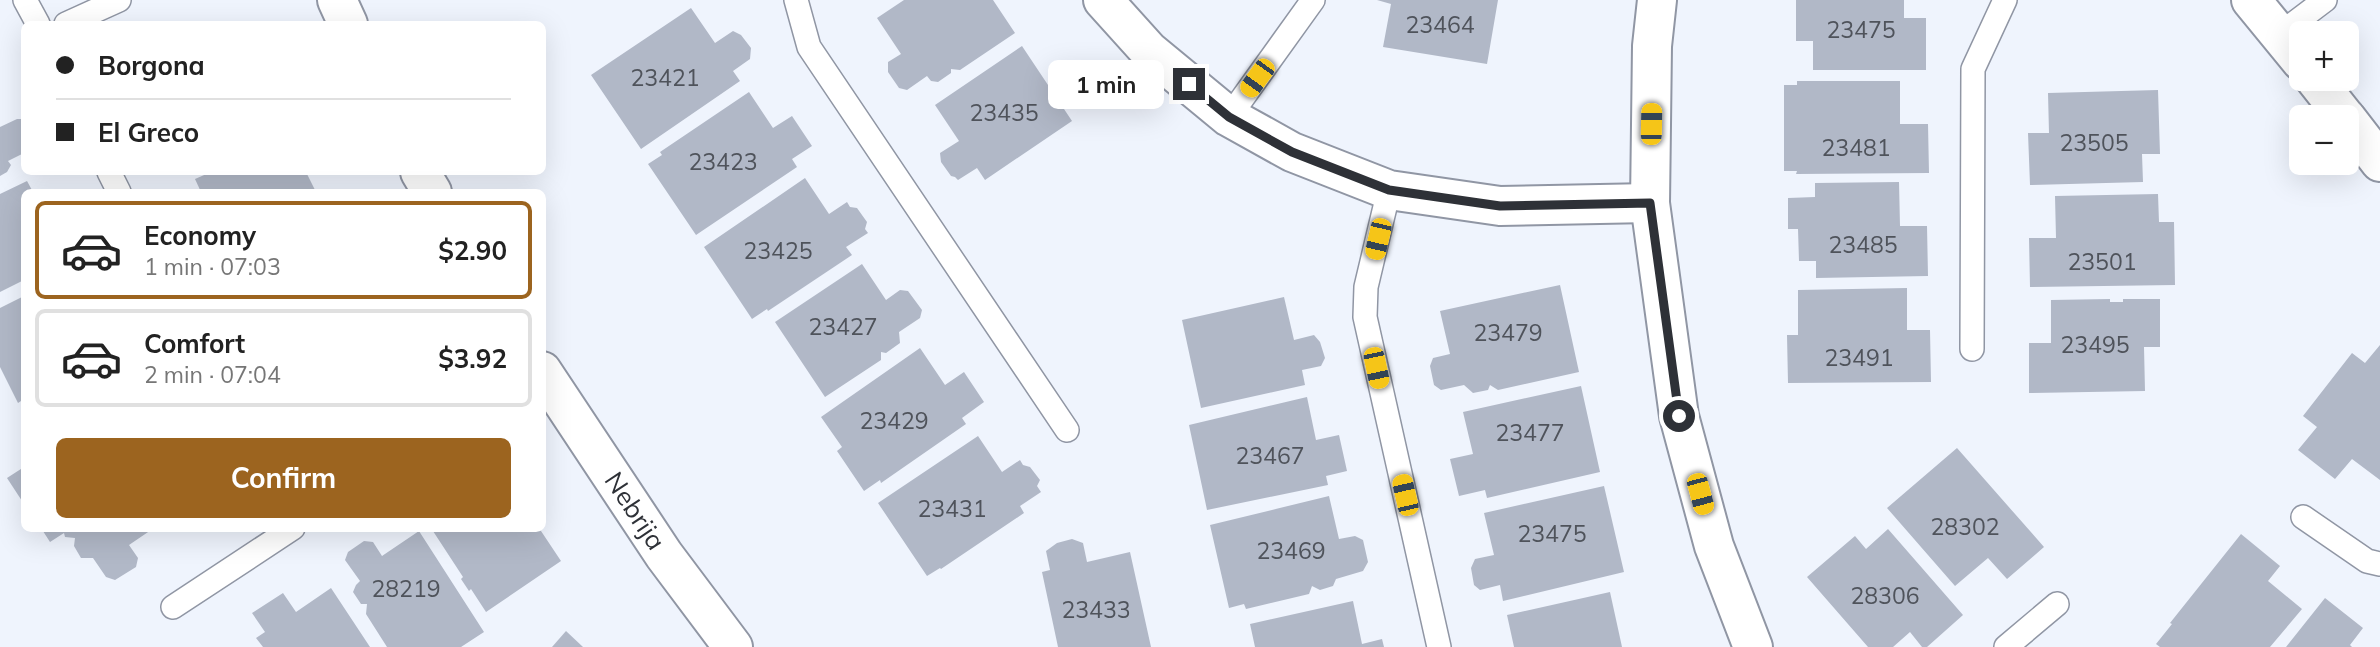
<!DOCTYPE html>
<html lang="en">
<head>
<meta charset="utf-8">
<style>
  body { margin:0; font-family:Mulish,sans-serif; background:#f2f2f2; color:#222; height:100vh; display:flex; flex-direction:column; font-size:26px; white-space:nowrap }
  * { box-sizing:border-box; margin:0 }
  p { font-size:23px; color:#767676 }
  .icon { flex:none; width:38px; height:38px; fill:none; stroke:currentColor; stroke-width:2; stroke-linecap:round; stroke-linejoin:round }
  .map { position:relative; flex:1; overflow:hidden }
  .side { position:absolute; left:21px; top:189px; width:525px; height:343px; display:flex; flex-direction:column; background:#fff; border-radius:10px; box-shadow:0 7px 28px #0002 }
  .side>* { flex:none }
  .banner { position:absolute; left:21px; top:21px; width:525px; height:154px; border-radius:10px; box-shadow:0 7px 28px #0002; display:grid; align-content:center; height:154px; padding:0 35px; background:#fff }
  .buttons { position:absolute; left:2289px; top:21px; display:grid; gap:14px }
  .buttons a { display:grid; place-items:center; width:70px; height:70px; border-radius:10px; background:#fff; box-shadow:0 7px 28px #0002; font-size:35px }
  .end { position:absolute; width:32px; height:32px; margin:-16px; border:9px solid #2e3137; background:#fff; box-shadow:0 0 0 4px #fff }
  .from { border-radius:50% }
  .bubble { position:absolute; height:49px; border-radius:10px; background:#fff; box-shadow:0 7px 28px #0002; font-size:23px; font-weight:700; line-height:49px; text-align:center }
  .car { position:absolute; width:21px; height:42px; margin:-21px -10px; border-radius:9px; box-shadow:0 0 5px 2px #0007; background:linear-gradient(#f5c518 24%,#345 0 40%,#f5c518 0 76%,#345 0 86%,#f5c518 0) }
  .banner b { display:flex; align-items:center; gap:24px; height:66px; font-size:26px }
  .banner b+b { border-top:2px solid #e0e0e0 }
  .banner i { width:18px; height:18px; background:#222 }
  ul { padding:12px 0 0; list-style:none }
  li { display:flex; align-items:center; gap:21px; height:98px; margin:0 14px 10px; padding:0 21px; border:4px solid #e0e0e0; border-radius:10px }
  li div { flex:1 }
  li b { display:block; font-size:26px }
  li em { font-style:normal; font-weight:700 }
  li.on { border-color:#9c641f }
  li>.icon { width:63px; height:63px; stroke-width:1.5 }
  .button { display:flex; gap:14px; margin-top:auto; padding:14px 35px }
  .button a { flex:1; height:80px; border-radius:10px; background:#9c641f; color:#fff; font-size:28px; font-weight:700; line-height:80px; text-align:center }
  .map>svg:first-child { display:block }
  .building { fill:#b1b8c7 }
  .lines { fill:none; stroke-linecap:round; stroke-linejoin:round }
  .service-casing { stroke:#9096a4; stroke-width:26 }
  .minor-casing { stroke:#9096a4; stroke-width:42 }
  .tertiary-casing { stroke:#9096a4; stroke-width:42 }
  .service { stroke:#fff; stroke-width:23 }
  .minor { stroke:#fff; stroke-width:38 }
  .tertiary { stroke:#fff; stroke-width:38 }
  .route { stroke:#2e3137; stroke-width:9 }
  .labels { text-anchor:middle; stroke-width:6; stroke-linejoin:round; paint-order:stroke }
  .number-label { font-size:23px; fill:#4f535b }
  .street-label { font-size:26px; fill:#2e3137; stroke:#eff4fd }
</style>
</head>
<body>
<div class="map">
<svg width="2380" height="647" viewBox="0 0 2380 647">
  <rect width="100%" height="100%" fill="#eff4fd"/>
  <g class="building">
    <polygon points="904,0 993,0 1015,33 960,70 951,69 951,73 938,82 931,81 927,76 907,90 899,88 888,72 888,62 901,54 877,18"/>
    <polygon points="1377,0 1498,0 1487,64 1383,47 1391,4"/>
    <polygon points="1796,0 1904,0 1904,18 1926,18 1926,70 1813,70 1813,41 1796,41"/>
    <polygon points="691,8 715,43 733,31 741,35 751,48 750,59 733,71 740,81 641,149 591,75"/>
    <polygon points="1022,46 1072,121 985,180 977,168 958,180 955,177 951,176 941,162 940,153 959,141 935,105"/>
    <polygon points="1797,81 1900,81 1900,124 1928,124 1929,173 1796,174 1797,171 1784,171 1784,85 1797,85"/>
    <polygon points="2158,90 2160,154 2142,154 2143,182 2030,185 2028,133 2049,133 2048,93"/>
    <polygon points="749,92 773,128 792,116 812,146 792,159 797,167 696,235 648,164 662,155 660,152"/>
    <polygon points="17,119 24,119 24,153 8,161 11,165 7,172 0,176 0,127"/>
    <polygon points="211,172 306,172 316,192 201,192 195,179"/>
    <polygon points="805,178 829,214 847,202 850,207 857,208 867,222 865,229 868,233 846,247 852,255 768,311 767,309 752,319 704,247"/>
    <polygon points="27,181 33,192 24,192 24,280 0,292 0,194"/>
    <polygon points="1899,182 1900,226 1927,226 1928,276 1816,278 1816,261 1799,261 1798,229 1788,229 1788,198 1815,197 1815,183"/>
    <polygon points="2158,194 2159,222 2174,222 2175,285 2030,287 2029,238 2056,238 2055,196"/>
    <polygon points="862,264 886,300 900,290 908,291 922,310 920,318 899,332 900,343 886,353 881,352 881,360 825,397 775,322"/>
    <polygon points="1560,285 1579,372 1498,390 1490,385 1488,390 1473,393 1464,385 1441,390 1434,385 1430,366 1433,358 1450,354 1440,311"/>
    <polygon points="1907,288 1907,330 1930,330 1931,382 1788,383 1787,335 1798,335 1798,290"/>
    <polygon points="24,296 24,399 18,403 0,367 0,308"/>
    <polygon points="1284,297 1294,340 1314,335 1320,342 1325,358 1321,366 1302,370 1305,385 1201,408 1182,320"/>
    <polygon points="2110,299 2110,302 2123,302 2123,299 2160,299 2160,347 2144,347 2145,391 2029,393 2029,343 2051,343 2051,300"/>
    <polygon points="2380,345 2380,480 2352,459 2335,479 2298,450 2317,427 2303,416 2352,353 2365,363"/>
    <polygon points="920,348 945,385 964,372 984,402 962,418 966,424 881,483 880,480 864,491 837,451 842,447 821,417"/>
    <polygon points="1581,386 1600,472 1487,498 1485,490 1459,496 1450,459 1473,454 1463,412"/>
    <polygon points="1307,397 1316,440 1339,435 1347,471 1326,476 1328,485 1207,510 1189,425"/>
    <polygon points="978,436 1002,472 1020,460 1023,465 1030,467 1040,480 1037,486 1041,492 1020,506 1024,513 941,569 940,568 927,576 878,503"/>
    <polygon points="1957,448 2044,547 2007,579 1988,558 1955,586 1887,508"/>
    <polygon points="24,467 24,504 7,478"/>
    <polygon points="1604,486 1624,572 1503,601 1500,585 1480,590 1474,585 1471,568 1475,559 1494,555 1484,513"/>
    <polygon points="1329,496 1339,539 1355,536 1363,540 1368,562 1363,571 1336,579 1333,586 1320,590 1312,586 1309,594 1246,609 1244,604 1229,608 1210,525"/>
    <polygon points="41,528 154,528 129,545 138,558 136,567 115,580 106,577 93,558 81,558 74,546 75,538 65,537 64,533 50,542"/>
    <polygon points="431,528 539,528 561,561 486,612 471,589 469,591 461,579 463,577"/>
    <polygon points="1888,529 1963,615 1927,647 1922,647 1910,632 1893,647 1868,647 1807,577 1855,536 1866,549"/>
    <polygon points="419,531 484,632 461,647 387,647 366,614 367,604 361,604 353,592 356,585 360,581 345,560 348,552 364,541 373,542 382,556"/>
    <polygon points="2241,534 2280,566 2268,581 2302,609 2270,647 2160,647 2156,644 2172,624 2170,623"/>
    <polygon points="1072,539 1083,543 1087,562 1130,552 1151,647 1058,647 1042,572 1050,570 1046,551 1057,543"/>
    <polygon points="331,588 370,647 263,647 256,638 265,632 252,613 283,593 296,612"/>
    <polygon points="1610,592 1622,647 1514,647 1507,615"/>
    <polygon points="2325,598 2363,628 2350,645 2352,647 2286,647"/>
    <polygon points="1353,601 1362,644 1382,639 1384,647 1255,647 1250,624"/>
    <polygon points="566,631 583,647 552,647"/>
  </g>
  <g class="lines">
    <g class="service-casing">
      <g id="service">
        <polyline points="25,0 38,24"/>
        <polyline points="796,0 809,47 1067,430"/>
        <polyline points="66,24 119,0"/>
        <polyline points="2280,34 2325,0"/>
        <polyline points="1229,117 1313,0"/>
        <polyline points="109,172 119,192"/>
        <polyline points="1389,190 1366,287 1365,317 1439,647"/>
        <polyline points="1972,349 1973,69 2005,0"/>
        <polyline points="2303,517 2367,561 2380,564"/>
        <polyline points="173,607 293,528"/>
        <polyline points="2006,647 2057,604"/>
      </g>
    </g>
    <g class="minor-casing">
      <g id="minor">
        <polyline points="337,0 348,24"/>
        <polyline points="420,172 432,192"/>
        <path id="s1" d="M542,371l122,184 69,92"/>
      </g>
    </g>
    <g class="tertiary-casing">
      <g id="tertiary">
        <polyline points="1103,0 1149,51 1229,117 1292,152 1389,190 1500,206 1650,203"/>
        <polyline points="1657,0 1652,46 1650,203 1679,416 1714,546 1753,647"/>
        <polyline points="2251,0 2301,61"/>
        <polyline points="2315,79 2345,117"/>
        <polyline points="2347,119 2380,162"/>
      </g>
    </g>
    <use href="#service" class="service"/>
    <use href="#minor" class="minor"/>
    <use href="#tertiary" class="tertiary"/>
  </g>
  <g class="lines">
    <polyline class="route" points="1189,84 1229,117 1292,152 1389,190 1500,206 1650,203 1679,416"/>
  </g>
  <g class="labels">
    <g class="number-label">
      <text x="1440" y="33">23464</text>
      <text x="1861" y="38">23475</text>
      <text x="665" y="86">23421</text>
      <text x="1004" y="121">23435</text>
      <text x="2094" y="151">23505</text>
      <text x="1856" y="156">23481</text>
      <text x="723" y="170">23423</text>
      <text x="1863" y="253">23485</text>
      <text x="778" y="259">23425</text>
      <text x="2102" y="270">23501</text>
      <text x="843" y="335">23427</text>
      <text x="1508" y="341">23479</text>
      <text x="2095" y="353">23495</text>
      <text x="1859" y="366">23491</text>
      <text x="894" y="429">23429</text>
      <text x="1530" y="441">23477</text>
      <text x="1270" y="464">23467</text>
      <text x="952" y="517">23431</text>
      <text x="1965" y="535">28302</text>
      <text x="1552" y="542">23475</text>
      <text x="1291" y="559">23469</text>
      <text x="406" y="597">28219</text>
      <text x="1885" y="604">28306</text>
      <text x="1096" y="618">23433</text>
    </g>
    <g class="street-label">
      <text dy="9" stroke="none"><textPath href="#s1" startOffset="168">Nebrija</textPath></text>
    </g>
  </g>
</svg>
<div class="buttons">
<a>+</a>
<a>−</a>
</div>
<i class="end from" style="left:1679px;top:416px"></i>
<i class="end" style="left:1189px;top:84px"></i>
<div class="bubble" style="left:1048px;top:60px;width:116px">1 min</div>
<i class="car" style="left:1257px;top:78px;rotate:216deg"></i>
<i class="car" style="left:1651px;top:124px;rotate:1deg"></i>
<i class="car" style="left:1378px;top:239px;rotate:193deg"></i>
<i class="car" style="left:1376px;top:368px;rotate:168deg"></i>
<i class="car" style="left:1700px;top:494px;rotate:165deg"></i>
<i class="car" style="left:1405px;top:495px;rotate:347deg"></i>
<div class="banner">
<b><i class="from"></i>Borgona</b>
<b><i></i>El Greco</b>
</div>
<section class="side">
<ul>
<li class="on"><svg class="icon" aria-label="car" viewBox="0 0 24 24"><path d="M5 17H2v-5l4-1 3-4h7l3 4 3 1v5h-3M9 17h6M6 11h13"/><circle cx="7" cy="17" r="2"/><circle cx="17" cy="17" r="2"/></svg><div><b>Economy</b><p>1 min · 07:03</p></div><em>$2.90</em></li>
<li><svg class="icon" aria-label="car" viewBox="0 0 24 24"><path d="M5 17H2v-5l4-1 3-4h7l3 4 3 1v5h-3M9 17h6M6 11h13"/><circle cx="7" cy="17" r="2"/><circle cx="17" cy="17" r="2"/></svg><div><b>Comfort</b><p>2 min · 07:04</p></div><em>$3.92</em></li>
</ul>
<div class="button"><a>Confirm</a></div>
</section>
</div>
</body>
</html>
